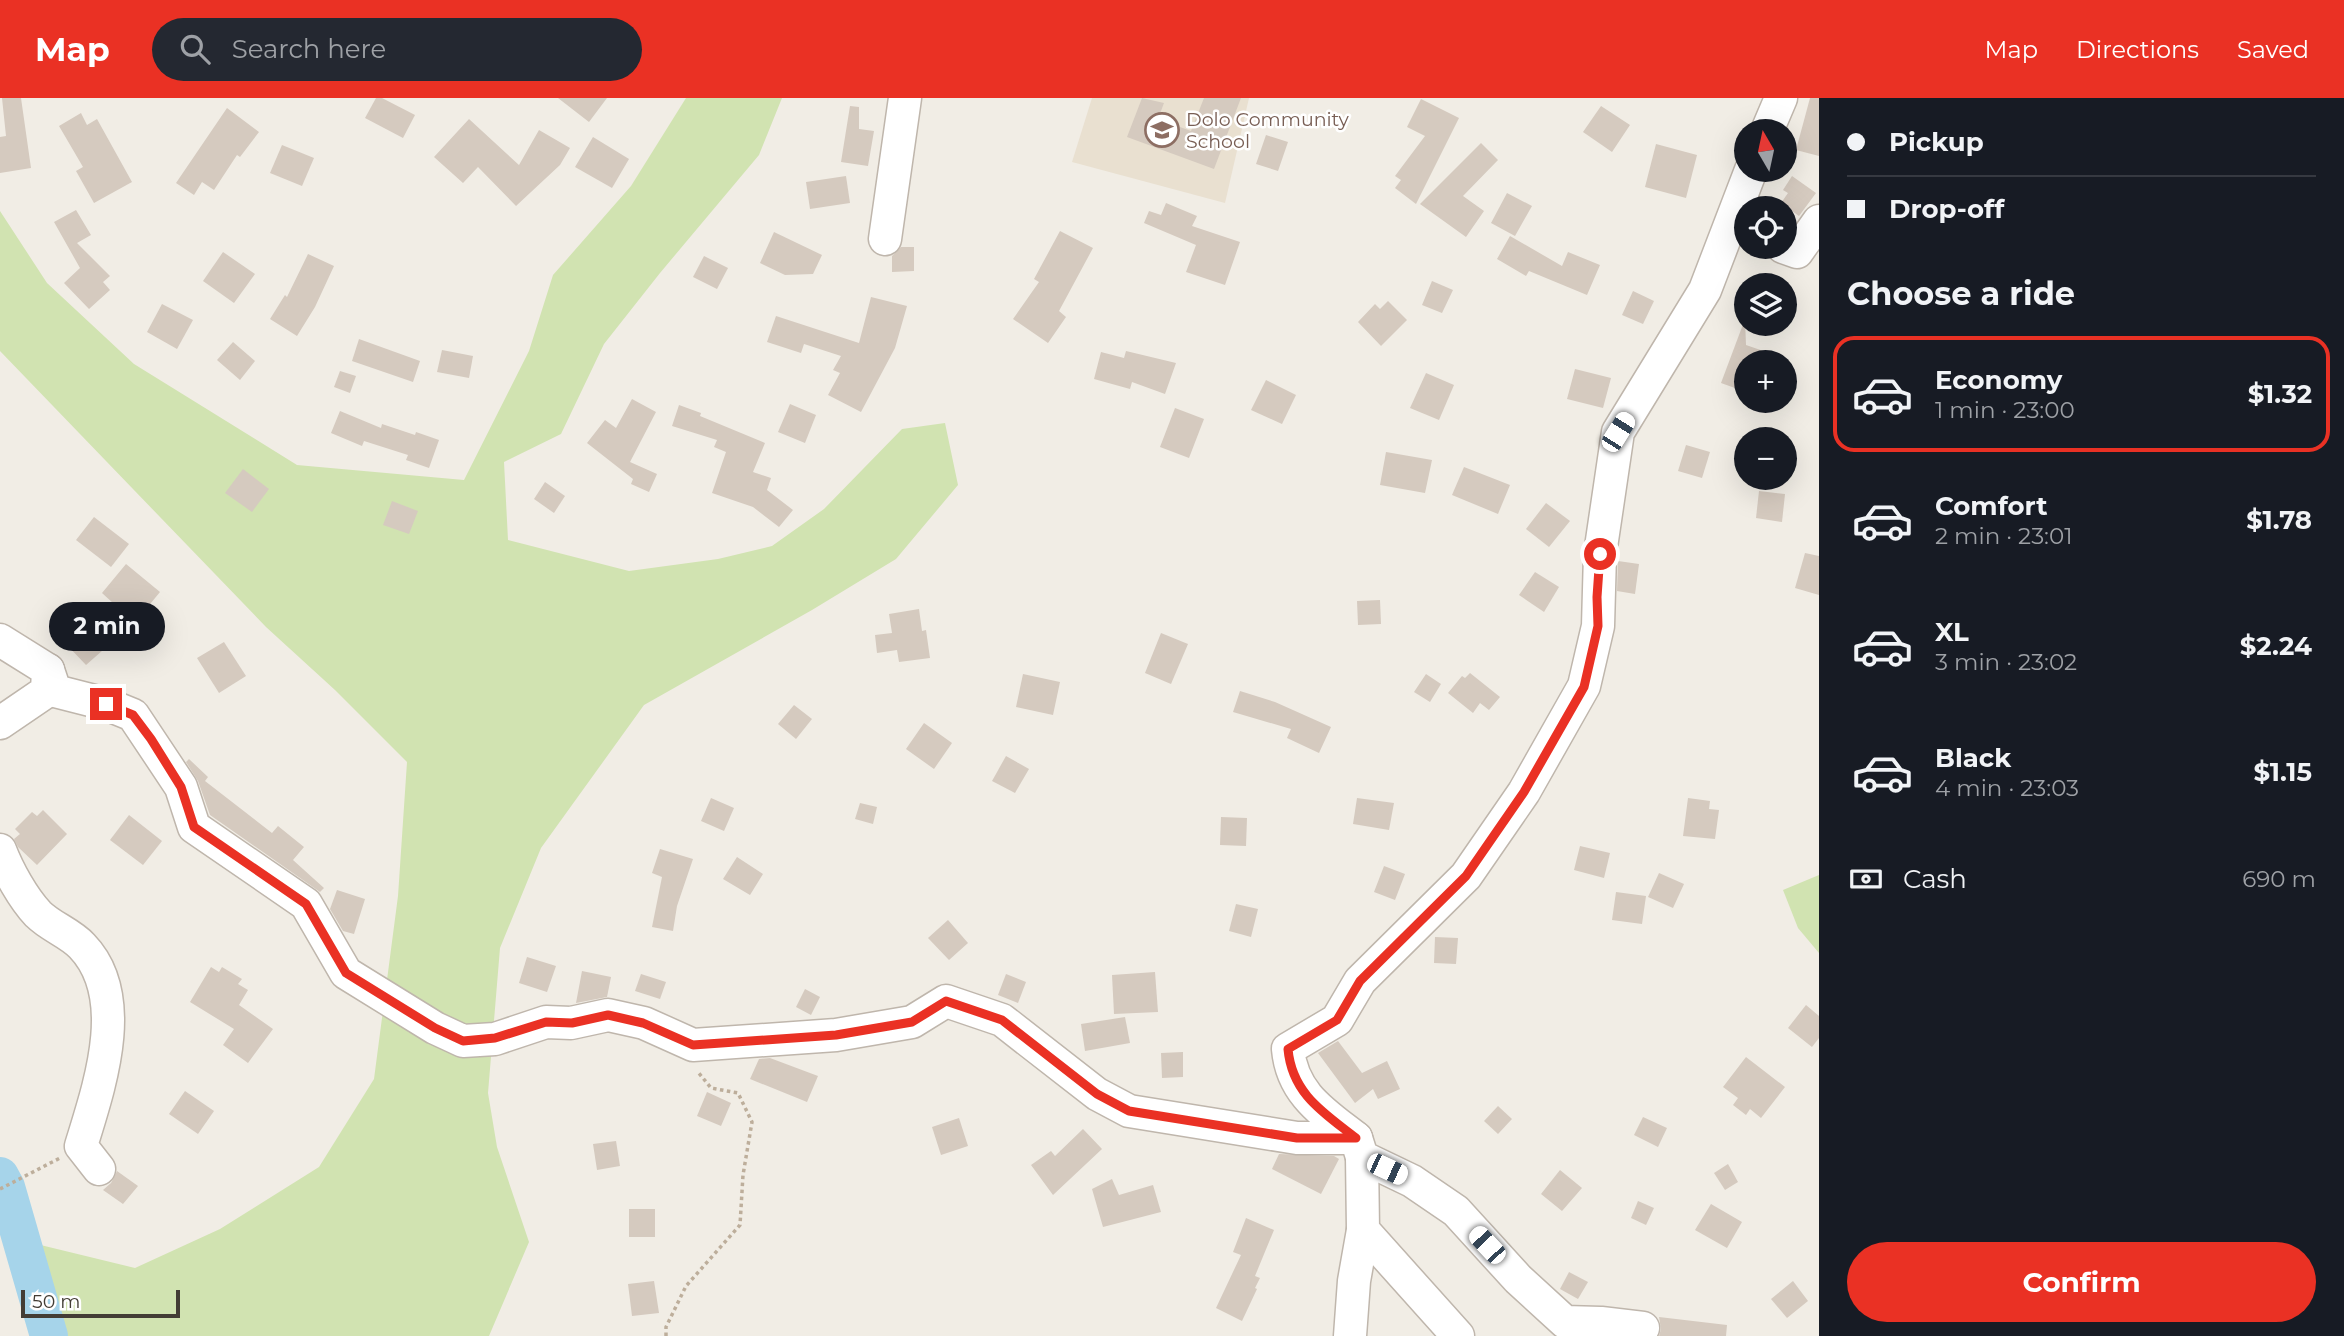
<!DOCTYPE html>
<html lang="en">
<head>
<meta charset="utf-8">
<style>
  body { margin:0; font-family:Montserrat,sans-serif; background:#242831; color:#f1f3f6; height:100vh; display:flex; flex-direction:column; font-size:26px; white-space:nowrap }
  * { box-sizing:border-box; margin:0 }
  p { font-size:23px; color:#9ea1a6 }
  .icon { flex:none; width:38px; height:38px; fill:none; stroke:currentColor; stroke-width:2; stroke-linecap:round; stroke-linejoin:round }
  .map { position:relative; flex:1; overflow:hidden }
  .sheet { display:flex; flex-direction:column; background:#171b24; width:525px }
  .sheet>* { flex:none }
  .top-card { display:grid; align-content:center; height:154px; padding:0 28px; background:#171b24 }
  .needle { width:46px; rotate:351deg }
  .buttons { position:absolute; left:1734px; top:21px; display:grid; gap:14px }
  .buttons a { display:grid; place-items:center; width:63px; height:63px; border-radius:50%; background:#171b24; box-shadow:0 7px 28px #0002; font-size:35px }
  .scale { position:absolute; left:21px; bottom:18px; width:159px; box-sizing:border-box; padding-left:7px; border:4px solid #433d35; border-top:0; font-size:19px; line-height:24px; white-space:nowrap; color:#433d35; -webkit-text-stroke:5px #fff; paint-order:stroke }
  .end { position:absolute; width:32px; height:32px; margin:-16px; border:9px solid #ea3124; background:#fff; box-shadow:0 0 0 4px #fff }
  .from { border-radius:50% }
  .bubble { position:absolute; height:49px; border-radius:24px; background:#171b24; box-shadow:0 7px 28px #0002; font-size:23px; font-weight:700; line-height:49px; text-align:center }
  .car { position:absolute; width:21px; height:42px; margin:-21px -10px; border-radius:9px; box-shadow:0 0 5px 2px #0007; background:linear-gradient(#fff 24%,#345 0 40%,#fff 0 76%,#345 0 86%,#fff 0) }
  .top-card b { display:flex; align-items:center; gap:24px; height:66px; font-size:26px }
  .top-card b+b { border-top:2px solid #363941 }
  .top-card i { width:18px; height:18px; background:#f1f3f6 }
  ul { padding:0; list-style:none }
  li { display:flex; align-items:center; gap:21px; height:116px; margin:0 14px 10px; padding:0 14px; border:4px solid transparent; border-radius:21px }
  li div { flex:1 }
  li b { display:block; font-size:26px }
  li em { font-style:normal; font-weight:700 }
  li.on { border-color:#ea3124 }
  li>.icon { width:63px; height:63px; stroke-width:1.5 }
  h2 { padding:0 28px; font-size:32px; line-height:84px }
  .pay { display:flex; align-items:center; gap:18px; height:77px; padding:0 28px; font-size:26px }
  .pay p { margin-inline-start:auto }
  .action { display:flex; gap:14px; margin-top:auto; padding:14px 28px }
  .action a { flex:1; height:80px; border-radius:42px; background:#ea3124; color:#fff; font-size:28px; font-weight:700; line-height:80px; text-align:center }
  header { display:flex; align-items:center; gap:42px; box-sizing:border-box; height:98px; padding:0 35px; background:#ea3124; color:#fff }
  header strong { font-size:33px }
  nav { display:flex; gap:38px; margin-inline-start:auto; font-size:24px }
  .search { width:490px; height:63px; background:#242831; display:flex; align-items:center; gap:18px; box-sizing:border-box; padding:0 24px; border-radius:38px; color:#9ea1a6; font-size:26px }
  main { display:flex; flex:1; min-height:0 }
  .map>svg:first-child { display:block }
  .education { fill:#e9e0d0 }
  .green { fill:#d1e3b1 }
  .lines { fill:none; stroke-linecap:round; stroke-linejoin:round }
  .river { stroke:#a6d4ea; stroke-width:38 }
  .building { fill:#d5cabf }
  .minor-casing { stroke:#bfb6ac; stroke-width:35 }
  .path { stroke:#bdae9b; stroke-width:3.5; stroke-dasharray:3.5 3.5; stroke-linecap:butt }
  .minor { stroke:#fff; stroke-width:32 }
  .route { stroke:#ea3124; stroke-width:9 }
  .labels { text-anchor:middle; stroke-width:5; stroke-linejoin:round; paint-order:stroke }
  .education-label { font-size:19px; fill:#785e54; stroke:#fff; text-anchor:start }
</style>
</head>
<body>
<header>
<strong>Map</strong>
<div class="search"><svg class="icon" aria-label="search" viewBox="0 0 24 24"><circle cx="10" cy="10" r="6"/><path d="M15 15l6 6"/></svg>Search here</div>
<nav><a>Map</a><a>Directions</a><a>Saved</a></nav>
</header>
<main>
<div class="map">
<svg width="1819" height="1238" viewBox="0 0 1819 1238">
  <rect width="100%" height="100%" fill="#f1ede5"/>
  <polygon class="education" points="1092,0 1249,0 1225,105 1072,64"/>
  <g class="green">
    <polygon points="686,0 782,0 759,57 660,175 604,246 561,336 504,364 508,442 629,473 718,461 772,448 824,411 902,331 945,325 958,387 896,461 812,512 644,607 541,750 500,850 488,995 497,1049 529,1144 489,1238 49,1238 20,1142 135,1170 220,1131 319,1069 374,981 398,798 407,664 335,592 266,529 0,253 0,113 47,185 134,266 297,367 464,382 529,253 553,177 631,88"/>
    <polygon points="1819,777 1819,855 1798,830 1783,792"/>
  </g>
  <g class="lines">
    <polyline class="river" points="0,1078 6,1089 49,1238"/>
  </g>
  <g class="building">
    <polygon points="2,0 21,0 31,70 0,75 0,39 6,38"/>
    <polygon points="376,0 382,0 415,17 403,40 365,20"/>
    <polygon points="558,0 607,0 589,24"/>
    <polygon points="1142,0 1164,5 1158,21 1191,33 1204,0 1241,0 1214,71 1127,39"/>
    <polygon points="1810,0 1819,0 1819,58 1796,52"/>
    <polygon points="1421,1 1459,20 1416,106 1395,90 1401,82 1395,78 1425,38 1407,29"/>
    <polygon points="850,8 859,9 859,31 874,33 868,68 841,64"/>
    <polygon points="1601,8 1630,27 1612,54 1583,34"/>
    <polygon points="227,10 259,34 240,59 237,57 214,92 202,84 194,97 176,85"/>
    <polygon points="81,15 87,27 97,21 132,84 94,105 76,73 83,69 59,28"/>
    <polygon points="469,21 519,67 539,32 570,50 560,67 516,108 478,69 463,85 434,59"/>
    <polygon points="1266,37 1288,44 1278,73 1256,66"/>
    <polygon points="593,39 629,61 612,90 575,69"/>
    <polygon points="1481,45 1498,62 1463,98 1484,113 1466,139 1420,106"/>
    <polygon points="1656,46 1697,57 1686,100 1645,89"/>
    <polygon points="282,47 314,60 302,88 270,75"/>
    <polygon points="846,78 850,105 810,111 806,84"/>
    <polygon points="1792,78 1816,95 1799,118 1781,105 1788,95 1783,92"/>
    <polygon points="1507,95 1532,108 1515,138 1491,125"/>
    <polygon points="1166,105 1197,118 1192,128 1240,144 1225,187 1186,174 1196,147 1144,125 1149,113 1161,117"/>
    <polygon points="76,112 91,137 77,145 110,178 103,184 110,192 89,211 64,185 80,170 54,124"/>
    <polygon points="1060,133 1093,150 1059,213 1066,219 1048,245 1013,221 1039,184 1034,181"/>
    <polygon points="774,134 822,157 813,176 785,177 760,165"/>
    <polygon points="1510,138 1562,168 1568,154 1600,167 1587,197 1529,173 1526,178 1497,161"/>
    <polygon points="901,149 914,149 914,173 892,174 892,158"/>
    <polygon points="223,154 255,176 234,205 203,183"/>
    <polygon points="308,156 334,168 315,209 297,238 270,221 285,197 287,199"/>
    <polygon points="704,158 728,170 717,191 693,179"/>
    <polygon points="1432,183 1453,192 1442,215 1422,207"/>
    <polygon points="1633,193 1654,203 1643,226 1622,217"/>
    <polygon points="871,199 907,208 895,250 861,314 828,297 840,275 833,272 841,258 804,246 801,255 767,244 776,218 859,245"/>
    <polygon points="1388,203 1407,222 1381,248 1358,224 1375,206 1380,211"/>
    <polygon points="162,206 193,222 177,251 147,234"/>
    <polygon points="1745,221 1746,247 1789,262 1746,264 1746,294 1721,285"/>
    <polygon points="359,241 420,263 413,284 352,263"/>
    <polygon points="233,244 255,263 240,282 217,262"/>
    <polygon points="442,252 473,258 469,280 437,274"/>
    <polygon points="1126,253 1176,265 1165,296 1132,284 1130,291 1094,281 1101,254 1124,260"/>
    <polygon points="1575,271 1611,280 1603,310 1567,301"/>
    <polygon points="340,273 356,278 350,295 334,289"/>
    <polygon points="1426,275 1454,287 1439,322 1410,310"/>
    <polygon points="1266,282 1296,297 1282,326 1251,312"/>
    <polygon points="632,301 656,314 630,364 657,376 649,394 631,386 633,381 587,345 605,322 616,330"/>
    <polygon points="790,306 816,317 805,345 778,334"/>
    <polygon points="679,307 701,315 700,318 765,345 753,374 771,380 767,392 793,412 779,429 753,409 712,395 726,354 714,349 717,342 672,328"/>
    <polygon points="1175,310 1204,321 1189,360 1160,349"/>
    <polygon points="340,313 381,330 382,326 415,337 416,334 439,342 429,370 406,362 408,357 364,343 362,348 331,335"/>
    <polygon points="1686,347 1710,354 1702,380 1678,373"/>
    <polygon points="1386,354 1432,362 1425,395 1380,387"/>
    <polygon points="1464,369 1510,387 1498,416 1452,397"/>
    <polygon points="243,371 269,391 252,414 225,395"/>
    <polygon points="545,384 565,398 554,415 534,401"/>
    <polygon points="1759,393 1785,396 1782,424 1756,420"/>
    <polygon points="392,403 418,413 409,436 383,427"/>
    <polygon points="1546,405 1570,423 1549,449 1526,431"/>
    <polygon points="94,419 129,446 111,469 76,442"/>
    <polygon points="1805,455 1819,458 1819,497 1795,490"/>
    <polygon points="1618,463 1639,466 1635,496 1617,493"/>
    <polygon points="126,466 160,494 136,523 86,567 67,547 113,505 102,495"/>
    <polygon points="1535,474 1559,489 1544,514 1519,497"/>
    <polygon points="1380,502 1381,526 1358,527 1357,503"/>
    <polygon points="919,511 922,533 926,532 930,560 899,564 897,552 877,555 875,537 892,535 889,516"/>
    <polygon points="1161,535 1188,546 1171,586 1145,575"/>
    <polygon points="224,544 246,578 219,595 197,560"/>
    <polygon points="1470,575 1500,599 1489,612 1480,605 1473,615 1448,595 1462,578 1465,580"/>
    <polygon points="1023,576 1060,584 1053,617 1016,609"/>
    <polygon points="1426,576 1441,586 1430,604 1414,594"/>
    <polygon points="1240,593 1275,604 1331,629 1319,655 1287,640 1291,631 1233,614"/>
    <polygon points="794,607 812,621 796,641 778,626"/>
    <polygon points="924,625 952,645 934,671 906,651"/>
    <polygon points="1006,658 1029,671 1015,695 992,683"/>
    <polygon points="189,661 208,679 205,683 272,735 278,728 304,749 293,762 324,790 320,794 210,717 198,683 186,664"/>
    <polygon points="711,700 734,710 724,733 701,723"/>
    <polygon points="1357,700 1394,705 1389,732 1353,726"/>
    <polygon points="1688,700 1710,703 1709,711 1719,712 1715,741 1683,738"/>
    <polygon points="860,705 877,709 873,726 855,721"/>
    <polygon points="43,712 67,736 37,767 18,749 14,741 20,736 15,731 32,714 37,718"/>
    <polygon points="129,717 162,743 143,767 110,742"/>
    <polygon points="1221,719 1247,720 1246,748 1220,747"/>
    <polygon points="1580,748 1610,755 1604,780 1574,772"/>
    <polygon points="660,751 693,761 677,808 673,833 652,829 662,779 652,775"/>
    <polygon points="737,759 763,776 750,797 723,781"/>
    <polygon points="1384,768 1405,776 1395,802 1374,794"/>
    <polygon points="1659,775 1684,786 1673,810 1648,799"/>
    <polygon points="337,792 365,801 354,836 343,833 330,811"/>
    <polygon points="1616,794 1646,798 1642,826 1612,822"/>
    <polygon points="1236,806 1258,811 1251,839 1229,833"/>
    <polygon points="948,822 968,845 949,862 928,840"/>
    <polygon points="1435,839 1458,840 1456,866 1434,865"/>
    <polygon points="527,859 556,868 547,894 519,885"/>
    <polygon points="211,869 219,874 222,869 242,881 238,886 248,892 239,907 273,931 248,965 223,947 234,931 190,904"/>
    <polygon points="582,873 611,879 607,899 576,905"/>
    <polygon points="1155,874 1158,914 1114,916 1112,877"/>
    <polygon points="641,876 666,884 660,901 635,893"/>
    <polygon points="1006,876 1026,884 1018,905 998,897"/>
    <polygon points="805,891 820,899 811,917 796,909"/>
    <polygon points="1806,907 1819,918 1819,940 1812,949 1788,930"/>
    <polygon points="1125,919 1130,945 1085,953 1081,926"/>
    <polygon points="1338,943 1362,975 1387,963 1400,991 1378,1001 1373,991 1355,1005 1318,955"/>
    <polygon points="1183,954 1183,979 1162,980 1161,955"/>
    <polygon points="1746,959 1785,989 1761,1020 1750,1011 1746,1017 1733,1007 1738,1000 1723,989"/>
    <polygon points="770,960 818,978 807,1004 750,981 759,961"/>
    <polygon points="185,993 214,1013 198,1036 169,1016"/>
    <polygon points="707,994 731,1005 721,1028 697,1018"/>
    <polygon points="1498,1008 1512,1021 1498,1036 1484,1023"/>
    <polygon points="1643,1019 1667,1030 1658,1049 1634,1037"/>
    <polygon points="959,1020 968,1048 941,1057 932,1029"/>
    <polygon points="1083,1031 1102,1051 1053,1097 1031,1067 1051,1053 1055,1058"/>
    <polygon points="616,1043 620,1068 597,1072 593,1046"/>
    <polygon points="1279,1056 1334,1058 1339,1061 1321,1096 1272,1071"/>
    <polygon points="1728,1066 1738,1084 1725,1092 1714,1075"/>
    <polygon points="1560,1072 1582,1090 1562,1113 1541,1096"/>
    <polygon points="117,1073 138,1088 123,1106 103,1092 111,1085"/>
    <polygon points="1112,1081 1119,1097 1153,1087 1161,1114 1103,1129 1092,1091"/>
    <polygon points="1638,1103 1654,1110 1646,1127 1631,1120"/>
    <polygon points="1711,1106 1742,1124 1727,1150 1695,1132"/>
    <rect x="629" y="1111" width="26" height="28"/>
    <polygon points="1246,1120 1274,1132 1255,1178 1260,1180 1255,1190 1257,1191 1242,1223 1216,1210 1241,1157 1233,1154"/>
    <polygon points="1569,1174 1588,1184 1578,1201 1560,1191"/>
    <polygon points="654,1183 659,1215 632,1218 628,1186"/>
    <polygon points="1793,1183 1808,1203 1787,1220 1771,1201"/>
    <polygon points="1659,1219 1727,1227 1726,1238 1659,1238 1661,1231"/>
  </g>
  <g class="lines">
    <g class="minor-casing">
      <g id="minor">
        <polyline points="1767,33 1781,0"/>
        <polyline points="885,141 905,0"/>
        <polyline points="1783,149 1797,154 1819,123"/>
        <polyline points="0,542 48,572 47,593 0,625"/>
        <polyline points="48,572 55,593 106,606 133,617 181,689 194,729 306,806 346,875 435,930 463,943 495,941 546,924 571,925 608,917 644,925 693,947 836,937 912,924 946,903 1002,922 1097,996 1129,1013 1297,1040 1356,1040 1362,1059 1412,1083 1456,1113 1518,1181 1565,1224 1601,1225 1643,1230"/>
        <path d="M0,752c8,21 23,48 38,64 13,13 32,19 44,32 49,51 17,141 -1,200l18,23"/>
        <path d="M1356,1040c-32,-25 -64,-44 -68,-89l49,-29 23,-39 106,-105 58,-84 60,-106 14,-60 2,-72 18,-122 87,-142 46,-120"/>
        <polyline points="1362,1059 1363,1132 1458,1238"/>
        <polyline points="1350,1238 1354,1183 1363,1132"/>
      </g>
    </g>
    <g class="path">
      <polyline points="0,1091 60,1060"/>
      <polyline points="666,1238 666,1229 686,1188 740,1127 743,1077 752,1024 738,995 711,990 698,974"/>
    </g>
    <use href="#minor" class="minor"/>
  </g>
  <g class="lines">
    <path class="route" d="M106,606l27,11 18,24 30,48 13,40 112,77 40,69 89,55 28,13 32,-3 51,-16 26,1 36,-8 35,8 50,22 143,-10 76,-13 34,-21 56,19 95,74 32,17 168,27h59c-32,-25 -64,-44 -68,-89l49,-29 23,-39 106,-105 58,-84 60,-105 14,-61 -1,-29 3,-43"/>
  </g>
  <defs>
    <g id="school-ring" transform="scale(1.75)"><circle r="9.5" fill="#fff" stroke="#8d6e63" stroke-width="1.5"/><path d="M0-5L7-2L0 1L-7-2ZM-4 1L0 2.5L4 1V4Q0 6-4 4Z" fill="#8d6e63"/></g>
  </defs>
  <g fill-rule="evenodd">
    <use href="#school-ring" x="1162" y="32"/>
  </g>
  <g class="labels">
    <g class="education-label">
      <text x="1186" y="28">Dolo Community<tspan x="1186" dy="22">School</tspan></text>
    </g>
  </g>
</svg>
<div class="buttons">
<a><svg class="needle" viewBox="-14 -14 28 28"><path d="M0-13l5 13h-10z" fill="#e53935"/><path d="M0 13l5-13h-10z" fill="#9ea1a6"/></svg></a>
<a><svg class="icon" aria-label="locate" viewBox="0 0 24 24"><circle cx="12" cy="12" r="6"/><path d="M12 2v4M12 18v4M2 12h4M18 12h4"/></svg></a>
<a><svg class="icon" aria-label="layers" viewBox="0 0 24 24"><path d="M12 4l9 5-9 5-9-5zM3 14l9 5 9-5"/></svg></a>
<a>+</a>
<a>−</a>
</div>
<div class="scale">50 m</div>
<i class="end from" style="left:1600px;top:456px"></i>
<i class="end" style="left:106px;top:606px"></i>
<div class="bubble" style="left:49px;top:504px;width:116px">2 min</div>
<i class="car" style="left:1618px;top:334px;rotate:32deg"></i>
<i class="car" style="left:1387px;top:1071px;rotate:115deg"></i>
<i class="car" style="left:1487px;top:1147px;rotate:317deg"></i>
</div>
<section class="sheet">
<div class="top-card">
<b><i class="from"></i>Pickup</b>
<b><i></i>Drop-off</b>
</div>
<h2>Choose a ride</h2>
<ul>
<li class="on"><svg class="icon" aria-label="car" viewBox="0 0 24 24"><path d="M5 17H2v-5l4-1 3-4h7l3 4 3 1v5h-3M9 17h6M6 11h13"/><circle cx="7" cy="17" r="2"/><circle cx="17" cy="17" r="2"/></svg><div><b>Economy</b><p>1 min · 23:00</p></div><em>$1.32</em></li>
<li><svg class="icon" aria-label="car" viewBox="0 0 24 24"><path d="M5 17H2v-5l4-1 3-4h7l3 4 3 1v5h-3M9 17h6M6 11h13"/><circle cx="7" cy="17" r="2"/><circle cx="17" cy="17" r="2"/></svg><div><b>Comfort</b><p>2 min · 23:01</p></div><em>$1.78</em></li>
<li><svg class="icon" aria-label="car" viewBox="0 0 24 24"><path d="M5 17H2v-5l4-1 3-4h7l3 4 3 1v5h-3M9 17h6M6 11h13"/><circle cx="7" cy="17" r="2"/><circle cx="17" cy="17" r="2"/></svg><div><b>XL</b><p>3 min · 23:02</p></div><em>$2.24</em></li>
<li><svg class="icon" aria-label="car" viewBox="0 0 24 24"><path d="M5 17H2v-5l4-1 3-4h7l3 4 3 1v5h-3M9 17h6M6 11h13"/><circle cx="7" cy="17" r="2"/><circle cx="17" cy="17" r="2"/></svg><div><b>Black</b><p>4 min · 23:03</p></div><em>$1.15</em></li>
</ul>
<div class="pay"><svg class="icon" aria-label="cash" viewBox="0 0 24 24"><path d="M3 7h18v10H3z"/><circle cx="12" cy="12" r="2"/></svg>Cash<p>690 m</p></div>
<div class="action"><a>Confirm</a></div>
</section>
</main>
</body>
</html>
